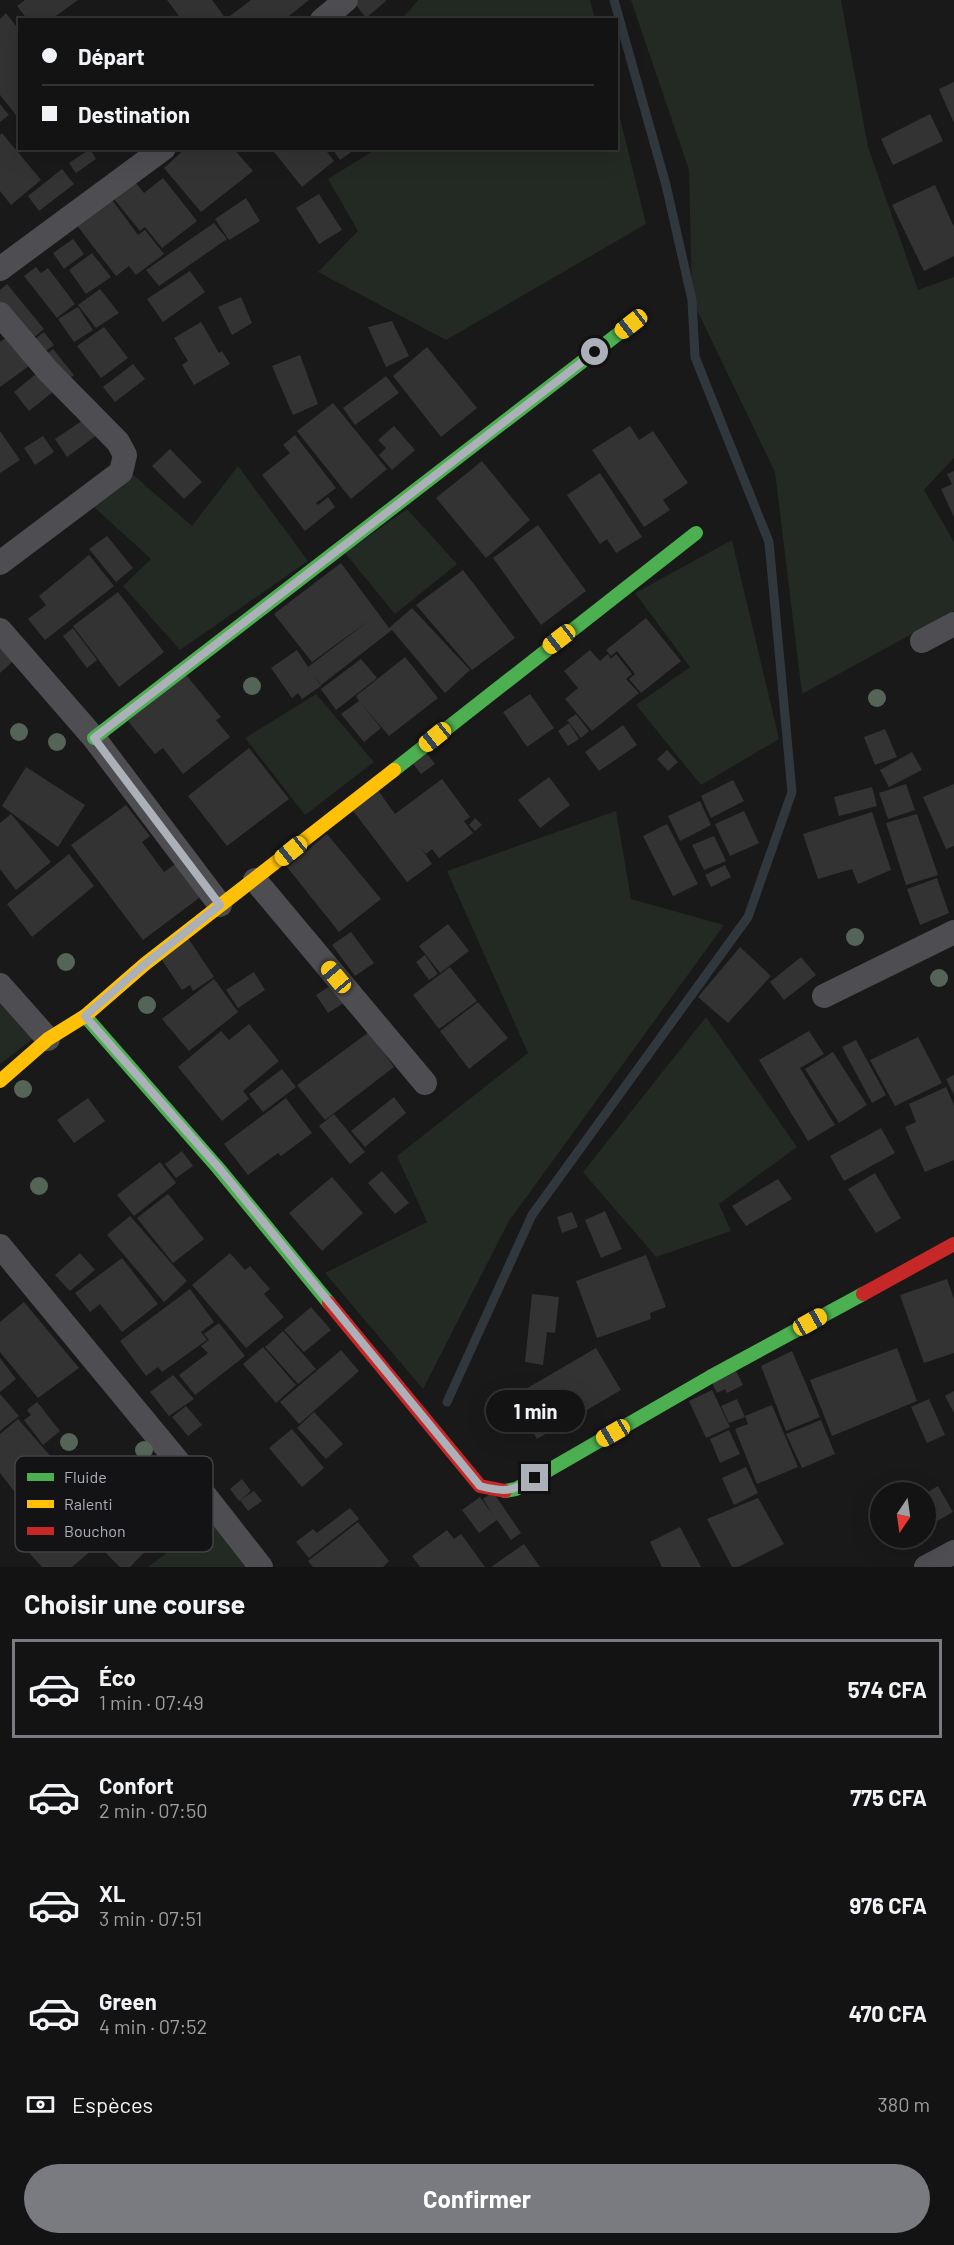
<!DOCTYPE html>
<html lang="fr">
<head>
<meta charset="utf-8">
<style>
  body { margin:0; font-family:Barlow,sans-serif; background:#202021; color:#f1f3f6; height:100vh; display:flex; flex-direction:column; font-size:22px; white-space:nowrap }
  * { box-sizing:border-box; margin:0 }
  p { font-size:20px; color:#9d9ea0 }
  .icon { flex:none; width:33px; height:33px; fill:none; stroke:currentColor; stroke-width:2; stroke-linecap:round; stroke-linejoin:round }
  .map { position:relative; height:1567px; overflow:hidden }
  .drawer { display:flex; flex-direction:column; background:#131313; flex:1 }
  .drawer>* { flex:none }
  .guide { position:absolute; left:18px; top:18px; width:600px; height:132px; border-radius:0px; box-shadow:0 6px 24px #0002,0 0 0 2px #323233; display:grid; align-content:center; height:132px; padding:0 24px; background:#131313 }
  .needle { width:39px; rotate:193deg }
  .buttons { position:absolute; left:870px; top:1482px; display:grid; gap:12px }
  .buttons a { display:grid; place-items:center; width:66px; height:66px; border-radius:50%; background:#131313; box-shadow:0 6px 24px #0002,0 0 0 2px #323233; font-size:30px }
  .end { position:absolute; width:27px; height:27px; margin:-14px; border:8px solid #acb0b8; background:#111; box-shadow:0 0 0 3px #111 }
  .from { border-radius:50% }
  .bubble { position:absolute; height:42px; border-radius:21px; background:#131313; box-shadow:0 6px 24px #0002,0 0 0 2px #323233; font-size:20px; font-weight:700; line-height:42px; text-align:center }
  .car { position:absolute; width:18px; height:36px; margin:-18px -9px; border-radius:8px; box-shadow:0 0 4px 2px #0007; background:linear-gradient(#f5c518 24%,#345 0 40%,#f5c518 0 76%,#345 0 86%,#f5c518 0) }
  .guide b { display:flex; align-items:center; gap:21px; height:57px; font-size:22px }
  .guide b+b { border-top:2px solid #323233 }
  .guide i { width:15px; height:15px; background:#f1f3f6 }
  ul { padding:0; list-style:none }
  li { display:flex; align-items:center; gap:18px; height:99px; margin:0 12px 9px; padding:0 12px; border:3px solid transparent; border-radius:0px }
  li div { flex:1 }
  li b { display:block; font-size:22px }
  li em { font-style:normal; font-weight:700 }
  li.selected { border-color:#797b80 }
  li>.icon { width:54px; height:54px; stroke-width:1.5 }
  h2 { padding:0 24px; font-size:27px; line-height:72px }
  .pay { display:flex; align-items:center; gap:15px; height:66px; padding:0 24px; font-size:22px }
  .pay p { margin-inline-start:auto }
  .cta { display:flex; gap:12px; margin-top:auto; padding:12px 24px }
  .cta a { flex:1; height:69px; border-radius:36px; background:#797b80; color:#fff; font-size:24px; font-weight:700; line-height:69px; text-align:center }
  .map>svg:first-child { display:block }
  .green { fill:#232923 }
  .lines { fill:none; stroke-linecap:round; stroke-linejoin:round }
  .stream { stroke:#31383d; stroke-width:9 }
  .building { fill:#333334 }
  .street { stroke:#4e4e52; stroke-width:24 }
  .fast { stroke:#4caf50; stroke-width:14 }
  .slow { stroke:#ffc107; stroke-width:14 }
  .jam { stroke:#c62828; stroke-width:14 }
  .tree { fill:#546456 }
  .route { stroke:#acb0b8; stroke-width:8 }
  .key { fill:#131315; stroke:#414246; stroke-width:1.5 }
  .key-label { font-size:16px; fill:#acb0b8 }
</style>
</head>
<body>
<div class="map">
<svg width="954" height="1567" viewBox="0 0 954 1567">
  <rect width="100%" height="100%" fill="#191919"/>
  <g class="green">
    <polygon points="418,0 590,0 595,19 402,19"/>
    <polygon points="631,0 841,0 868,147 918,290 954,277 954,458 924,490 954,542 954,611 802,694 775,472 692,300 689,170"/>
    <polygon points="617,105 646,224 446,340 318,272 358,231 328,179 376,149 616,148"/>
    <polygon points="238,466 308,561 180,650 123,586 151,559 94,507 131,473 192,526"/>
    <polygon points="407,509 457,564 395,614 345,553"/>
    <polygon points="732,540 779,739 701,785 636,705 690,667 635,593"/>
    <polygon points="316,694 374,762 305,815 245,738"/>
    <polygon points="616,811 631,899 724,925 509,1221 423,1389 325,1273 427,1222 397,1156 528,1053 447,871"/>
    <polygon points="0,996 33,1039 0,1064"/>
    <polygon points="706,1017 797,1147 719,1204 731,1231 656,1257 583,1172"/>
    <polygon points="213,1518 251,1567 148,1567"/>
  </g>
  <g class="lines">
    <polyline class="stream" points="447,1402 532,1215 748,917 792,792 769,542 695,357 692,300 666,185 614,0"/>
  </g>
  <g class="building">
    <polygon points="25,0 78,0 50,20 28,20 17,6"/>
    <polygon points="167,0 212,0 226,19 251,0 309,0 284,20 182,20"/>
    <polygon points="355,0 385,0 386,1 366,18 353,1"/>
    <polygon points="6,13 20,31 20,120 0,95 0,19"/>
    <polygon points="954,82 954,123 939,89"/>
    <polygon points="0,104 9,115 0,122"/>
    <polygon points="930,114 943,141 893,165 881,139"/>
    <polygon points="2,133 41,180 11,205 0,191 0,135"/>
    <polygon points="186,148 233,148 253,171 201,212 164,168"/>
    <polygon points="271,148 324,148 334,161 302,187"/>
    <polygon points="332,148 357,148 340,160"/>
    <polygon points="90,149 96,159 76,173 69,163"/>
    <polygon points="62,169 74,184 39,211 28,196"/>
    <polygon points="163,178 197,221 162,248 145,227 140,231 114,199 135,182 144,193"/>
    <polygon points="935,185 954,227 954,256 924,271 892,205"/>
    <polygon points="319,194 342,230 319,244 296,208"/>
    <polygon points="110,197 138,235 145,230 164,254 136,275 129,266 116,276 75,223"/>
    <polygon points="246,198 260,221 229,240 215,219"/>
    <polygon points="214,223 227,239 159,286 146,270"/>
    <polygon points="73,239 84,254 64,269 53,253"/>
    <polygon points="92,253 111,277 86,294 69,270"/>
    <polygon points="36,267 41,273 48,268 75,304 57,318 24,276"/>
    <polygon points="190,271 205,292 163,322 147,299"/>
    <polygon points="7,284 44,329 26,344 16,329 3,337 0,333 0,290"/>
    <polygon points="100,289 119,313 96,328 78,305"/>
    <polygon points="241,297 252,323 232,335 218,307"/>
    <polygon points="78,307 93,330 74,342 58,319"/>
    <polygon points="392,321 409,356 386,367 368,327"/>
    <polygon points="201,322 219,353 222,351 230,364 194,385 182,365 188,361 174,338"/>
    <polygon points="104,327 128,358 101,378 77,346"/>
    <polygon points="13,332 37,360 0,387 0,342"/>
    <polygon points="44,332 54,345 38,357 28,344"/>
    <polygon points="427,347 477,408 441,437 393,376"/>
    <polygon points="53,349 74,375 29,411 14,392 37,373 32,366"/>
    <polygon points="300,355 318,404 293,415 272,366"/>
    <polygon points="133,364 145,379 115,402 103,387"/>
    <polygon points="386,376 399,393 355,425 343,408"/>
    <polygon points="333,403 387,469 351,499 297,431"/>
    <polygon points="89,416 101,432 67,457 55,439"/>
    <polygon points="394,426 415,450 392,470 379,455 386,448 378,440"/>
    <polygon points="630,426 639,440 653,431 688,483 663,500 670,510 644,527 592,450"/>
    <polygon points="0,431 20,460 0,473"/>
    <polygon points="295,435 336,488 316,503 318,505 328,497 335,507 305,531 262,475 290,453 283,445"/>
    <polygon points="43,436 54,452 35,465 24,448"/>
    <polygon points="170,449 202,482 184,499 152,466"/>
    <polygon points="482,461 530,520 486,558 436,498"/>
    <polygon points="954,471 954,517 941,489 952,484 947,474"/>
    <polygon points="600,473 642,537 616,553 607,539 600,544 567,495"/>
    <polygon points="538,525 586,591 541,625 493,558"/>
    <polygon points="107,536 133,568 116,582 89,549"/>
    <polygon points="89,555 114,586 45,640 28,619 46,605 39,596"/>
    <polygon points="341,563 389,628 412,608 470,670 445,693 392,630 321,685 314,674 321,686 302,699 298,693 292,698 271,668 297,650 308,667 371,619 312,662 274,614"/>
    <polygon points="463,570 515,638 472,670 416,605"/>
    <polygon points="118,592 164,652 119,687 73,626"/>
    <polygon points="646,618 681,661 641,693 629,679 635,674 617,651 611,656 606,650"/>
    <polygon points="73,628 97,660 87,668 63,636"/>
    <polygon points="0,635 19,656 0,673"/>
    <polygon points="590,650 600,661 608,654 611,659 616,654 632,674 626,679 639,693 592,731 565,699 578,688 564,671"/>
    <polygon points="405,657 438,698 389,736 361,703 381,728 364,742 341,714 359,701 356,696"/>
    <polygon points="361,659 377,678 336,710 321,689"/>
    <polygon points="186,675 221,717 216,720 230,737 183,774 163,748 155,754 128,721"/>
    <polygon points="530,694 554,728 527,747 503,712"/>
    <polygon points="576,714 589,731 581,738 567,720"/>
    <polygon points="569,723 579,739 568,746 558,731"/>
    <polygon points="623,725 637,745 599,771 585,752"/>
    <polygon points="885,729 897,757 875,765 864,737"/>
    <polygon points="249,748 289,799 227,846 188,796"/>
    <polygon points="667,750 678,762 668,771 657,759"/>
    <polygon points="425,751 435,764 421,774 411,761"/>
    <polygon points="912,752 922,770 889,787 880,770"/>
    <polygon points="26,767 85,805 58,847 2,806"/>
    <polygon points="549,777 570,805 540,828 518,800"/>
    <polygon points="442,779 470,817 464,821 473,833 439,858 432,849 426,854 421,848 432,864 407,882 351,808 377,789 395,814"/>
    <polygon points="733,780 744,801 711,818 701,796"/>
    <polygon points="906,784 915,810 888,819 879,793"/>
    <polygon points="954,784 954,846 946,849 923,797"/>
    <polygon points="872,787 877,806 839,816 834,797"/>
    <polygon points="700,801 711,825 680,841 668,816"/>
    <polygon points="126,805 150,836 142,842 164,872 178,862 203,895 143,940 71,845"/>
    <polygon points="744,811 759,843 730,856 715,824"/>
    <polygon points="872,812 891,870 858,884 852,869 818,879 803,834"/>
    <polygon points="11,814 51,862 16,890 0,869 0,823"/>
    <polygon points="917,814 938,875 906,885 886,823"/>
    <polygon points="475,818 482,825 475,831 469,825"/>
    <polygon points="667,824 698,884 673,896 643,836"/>
    <polygon points="327,834 381,899 339,932 287,867"/>
    <polygon points="714,836 726,861 704,870 692,845"/>
    <polygon points="69,854 94,886 32,937 7,904"/>
    <polygon points="725,865 731,877 711,887 705,875"/>
    <polygon points="937,878 949,913 920,925 907,889"/>
    <polygon points="448,924 469,951 440,973 419,946"/>
    <polygon points="351,932 374,963 355,976 332,945"/>
    <polygon points="188,938 214,977 193,991 190,985 182,990 160,957"/>
    <polygon points="740,947 771,976 728,1023 698,997"/>
    <polygon points="425,955 438,974 429,980 416,962"/>
    <polygon points="801,957 816,975 784,1000 770,982"/>
    <polygon points="450,967 477,1001 439,1029 413,995"/>
    <polygon points="254,972 265,990 238,1008 226,990"/>
    <polygon points="214,979 238,1012 189,1051 162,1019"/>
    <polygon points="335,983 347,1001 328,1013 316,995"/>
    <polygon points="478,1002 508,1038 469,1069 440,1031"/>
    <polygon points="249,1024 279,1061 243,1091 249,1099 222,1121 178,1067 221,1031 229,1040"/>
    <polygon points="809,1031 824,1054 800,1068 835,1125 808,1141 759,1060"/>
    <polygon points="369,1032 394,1067 325,1120 297,1085"/>
    <polygon points="918,1037 942,1083 895,1106 870,1060"/>
    <polygon points="856,1040 886,1095 872,1103 842,1047"/>
    <polygon points="833,1052 867,1105 839,1123 805,1069"/>
    <polygon points="282,1069 296,1087 263,1112 249,1094"/>
    <polygon points="954,1075 954,1095 946,1079"/>
    <polygon points="946,1087 954,1105 954,1160 925,1172 905,1127 916,1122 909,1104"/>
    <polygon points="394,1097 406,1113 365,1147 351,1131"/>
    <polygon points="88,1098 105,1121 74,1143 57,1120"/>
    <polygon points="286,1098 312,1133 281,1156 278,1153 248,1175 224,1144"/>
    <polygon points="334,1114 365,1152 350,1164 319,1126"/>
    <polygon points="881,1128 895,1153 844,1181 830,1156"/>
    <polygon points="182,1151 193,1166 176,1178 165,1164"/>
    <polygon points="160,1162 176,1183 134,1216 117,1195"/>
    <polygon points="382,1171 409,1203 395,1214 368,1183"/>
    <polygon points="875,1173 901,1218 876,1233 848,1189"/>
    <polygon points="332,1177 363,1213 322,1251 289,1213"/>
    <polygon points="778,1179 792,1199 746,1226 732,1206"/>
    <polygon points="168,1194 204,1239 173,1263 137,1218"/>
    <polygon points="605,1211 622,1249 601,1258 585,1220"/>
    <polygon points="572,1212 578,1227 562,1233 557,1217"/>
    <polygon points="130,1216 187,1281 164,1302 107,1235"/>
    <polygon points="80,1253 95,1270 70,1291 55,1275"/>
    <polygon points="230,1253 245,1270 250,1266 270,1289 264,1294 284,1317 246,1348 192,1285"/>
    <polygon points="646,1255 666,1307 650,1313 651,1319 597,1338 576,1281"/>
    <polygon points="122,1258 158,1304 122,1332 100,1304 90,1312 75,1293"/>
    <polygon points="947,1279 954,1299 954,1353 924,1363 900,1295"/>
    <polygon points="190,1289 214,1322 201,1332 207,1340 162,1372 158,1367 146,1376 120,1341"/>
    <polygon points="532,1294 559,1297 555,1333 547,1332 543,1365 525,1362"/>
    <polygon points="24,1302 79,1368 38,1398 0,1352 0,1322"/>
    <polygon points="311,1307 331,1330 304,1352 284,1330"/>
    <polygon points="219,1323 245,1356 195,1395 179,1375 208,1353 201,1346 209,1340 204,1334"/>
    <polygon points="283,1331 316,1369 298,1384 265,1347"/>
    <polygon points="263,1347 296,1385 276,1403 243,1364"/>
    <polygon points="596,1348 621,1390 537,1439 512,1397"/>
    <polygon points="897,1348 917,1401 832,1436 810,1380"/>
    <polygon points="341,1350 359,1371 299,1424 280,1402"/>
    <polygon points="792,1351 820,1417 786,1431 761,1366"/>
    <polygon points="0,1358 16,1379 0,1392"/>
    <polygon points="734,1367 743,1385 727,1393 725,1389 717,1393 710,1379"/>
    <polygon points="173,1375 194,1399 169,1416 150,1392"/>
    <polygon points="712,1390 730,1427 706,1438 689,1401"/>
    <polygon points="954,1391 954,1413 945,1396"/>
    <polygon points="0,1394 19,1416 0,1431"/>
    <polygon points="737,1399 745,1417 729,1423 721,1406"/>
    <polygon points="929,1399 945,1435 927,1443 911,1407"/>
    <polygon points="37,1402 60,1431 43,1445 24,1420 31,1415 27,1410"/>
    <polygon points="772,1405 798,1467 757,1484 735,1429 748,1424 745,1416"/>
    <polygon points="186,1406 202,1425 188,1436 172,1417"/>
    <polygon points="314,1412 343,1444 326,1459 297,1428"/>
    <polygon points="18,1419 53,1459 14,1491 0,1473 0,1434"/>
    <polygon points="821,1420 835,1454 802,1468 786,1434"/>
    <polygon points="292,1429 324,1468 302,1487 269,1448"/>
    <polygon points="729,1430 740,1454 720,1463 710,1439"/>
    <polygon points="746,1467 758,1493 734,1505 722,1478"/>
    <polygon points="242,1479 251,1491 239,1501 230,1489"/>
    <polygon points="116,1484 167,1529 130,1567 120,1567 66,1514 85,1497 104,1514 95,1505"/>
    <polygon points="938,1486 953,1512 932,1524 926,1511 926,1493"/>
    <polygon points="254,1491 262,1501 248,1511 240,1500"/>
    <polygon points="493,1492 521,1533 511,1540 497,1520 479,1533 462,1510 480,1497 493,1515 483,1499"/>
    <polygon points="758,1498 784,1544 738,1567 732,1567 707,1519"/>
    <polygon points="350,1508 359,1519 309,1558 296,1542 313,1529 317,1533"/>
    <polygon points="58,1510 94,1548 72,1567 42,1567 20,1543"/>
    <polygon points="358,1522 389,1561 383,1567 313,1567 308,1561"/>
    <polygon points="680,1527 701,1567 662,1567 650,1542"/>
    <polygon points="447,1530 454,1539 461,1534 485,1567 420,1567 412,1556"/>
    <polygon points="524,1544 540,1567 491,1567"/>
  </g>
  <g class="lines">
    <g class="street">
      <polyline points="322,20 346,0"/>
      <polyline points="0,269 164,148"/>
      <polyline points="0,314 48,371 118,442 125,455 121,472 0,563"/>
      <polyline points="0,630 94,738 220,905"/>
      <polyline points="922,641 954,624"/>
      <polyline points="255,880 425,1083"/>
      <polyline points="0,985 48,1039"/>
      <polyline points="824,996 954,932"/>
      <polyline points="0,1246 185,1470 261,1567"/>
      <polyline points="926,1567 954,1552"/>
    </g>
    <g class="fast">
      <polyline points="94,738 631,324"/>
      <polyline points="394,770 696,533"/>
      <polyline points="85,1016 219,1169 329,1303"/>
      <polyline points="505,1491 516,1489 710,1377 863,1294"/>
    </g>
    <polyline class="slow" points="0,1081 48,1039 85,1016 145,964 394,770"/>
    <g class="jam">
      <polyline points="863,1294 954,1244"/>
      <polyline points="329,1303 480,1486 505,1491"/>
    </g>
  </g>
  <g class="tree">
    <circle cx="252" cy="686" r="9"/>
    <circle cx="877" cy="698" r="9"/>
    <circle cx="19" cy="732" r="9"/>
    <circle cx="57" cy="742" r="9"/>
    <circle cx="855" cy="937" r="9"/>
    <circle cx="66" cy="962" r="9"/>
    <circle cx="939" cy="978" r="9"/>
    <circle cx="147" cy="1005" r="9"/>
    <circle cx="23" cy="1089" r="9"/>
    <circle cx="39" cy="1186" r="9"/>
    <circle cx="69" cy="1442" r="9"/>
    <circle cx="144" cy="1450" r="9"/>
  </g>
  <g class="lines">
    <path class="route" d="M535,1478c-22,13 -29,15 -55,8l-261,-318 -134,-152 60,-52 75,-59 -126,-167 501,-386"/>
  </g>
  <rect x="15" y="1456" width="198" height="96" rx="9" class="key"/>
  <rect x="27" y="1473" width="27" height="8" fill="#4caf50"/>
  <rect x="27" y="1500" width="27" height="8" fill="#ffc107"/>
  <rect x="27" y="1527" width="27" height="8" fill="#c62828"/>
  <g class="key-label">
    <text x="64" y="1483">Fluide</text>
    <text x="64" y="1510">Ralenti</text>
    <text x="64" y="1537">Bouchon</text>
  </g>
</svg>
<div class="buttons">
<a><svg class="needle" viewBox="-14 -14 28 28"><path d="M0-13l5 13h-10z" fill="#e53935"/><path d="M0 13l5-13h-10z" fill="#9d9ea0"/></svg></a>
</div>
<i class="end from" style="left:595px;top:352px"></i>
<i class="end" style="left:535px;top:1478px"></i>
<div class="bubble" style="left:486px;top:1390px;width:99px">1 min</div>
<i class="car" style="left:631px;top:324px;rotate:232deg"></i>
<i class="car" style="left:559px;top:639px;rotate:232deg"></i>
<i class="car" style="left:435px;top:737px;rotate:231deg"></i>
<i class="car" style="left:291px;top:851px;rotate:231deg"></i>
<i class="car" style="left:336px;top:977px;rotate:320deg"></i>
<i class="car" style="left:810px;top:1322px;rotate:61deg"></i>
<i class="car" style="left:613px;top:1433px;rotate:240deg"></i>
<div class="guide">
<b><i class="from"></i>Départ</b>
<b><i></i>Destination</b>
</div>
</div>
<section class="drawer">
<h2>Choisir une course</h2>
<ul>
<li class="selected"><svg class="icon" aria-label="car" viewBox="0 0 24 24"><path d="M5 17H2v-5l4-1 3-4h7l3 4 3 1v5h-3M9 17h6M6 11h13"/><circle cx="7" cy="17" r="2"/><circle cx="17" cy="17" r="2"/></svg><div><b>Éco</b><p>1 min · 07:49</p></div><em>574 CFA</em></li>
<li><svg class="icon" aria-label="car" viewBox="0 0 24 24"><path d="M5 17H2v-5l4-1 3-4h7l3 4 3 1v5h-3M9 17h6M6 11h13"/><circle cx="7" cy="17" r="2"/><circle cx="17" cy="17" r="2"/></svg><div><b>Confort</b><p>2 min · 07:50</p></div><em>775 CFA</em></li>
<li><svg class="icon" aria-label="car" viewBox="0 0 24 24"><path d="M5 17H2v-5l4-1 3-4h7l3 4 3 1v5h-3M9 17h6M6 11h13"/><circle cx="7" cy="17" r="2"/><circle cx="17" cy="17" r="2"/></svg><div><b>XL</b><p>3 min · 07:51</p></div><em>976 CFA</em></li>
<li><svg class="icon" aria-label="car" viewBox="0 0 24 24"><path d="M5 17H2v-5l4-1 3-4h7l3 4 3 1v5h-3M9 17h6M6 11h13"/><circle cx="7" cy="17" r="2"/><circle cx="17" cy="17" r="2"/></svg><div><b>Green</b><p>4 min · 07:52</p></div><em>470 CFA</em></li>
</ul>
<div class="pay"><svg class="icon" aria-label="cash" viewBox="0 0 24 24"><path d="M3 7h18v10H3z"/><circle cx="12" cy="12" r="2"/></svg>Espèces<p>380 m</p></div>
<div class="cta"><a>Confirmer</a></div>
</section>
</body>
</html>
